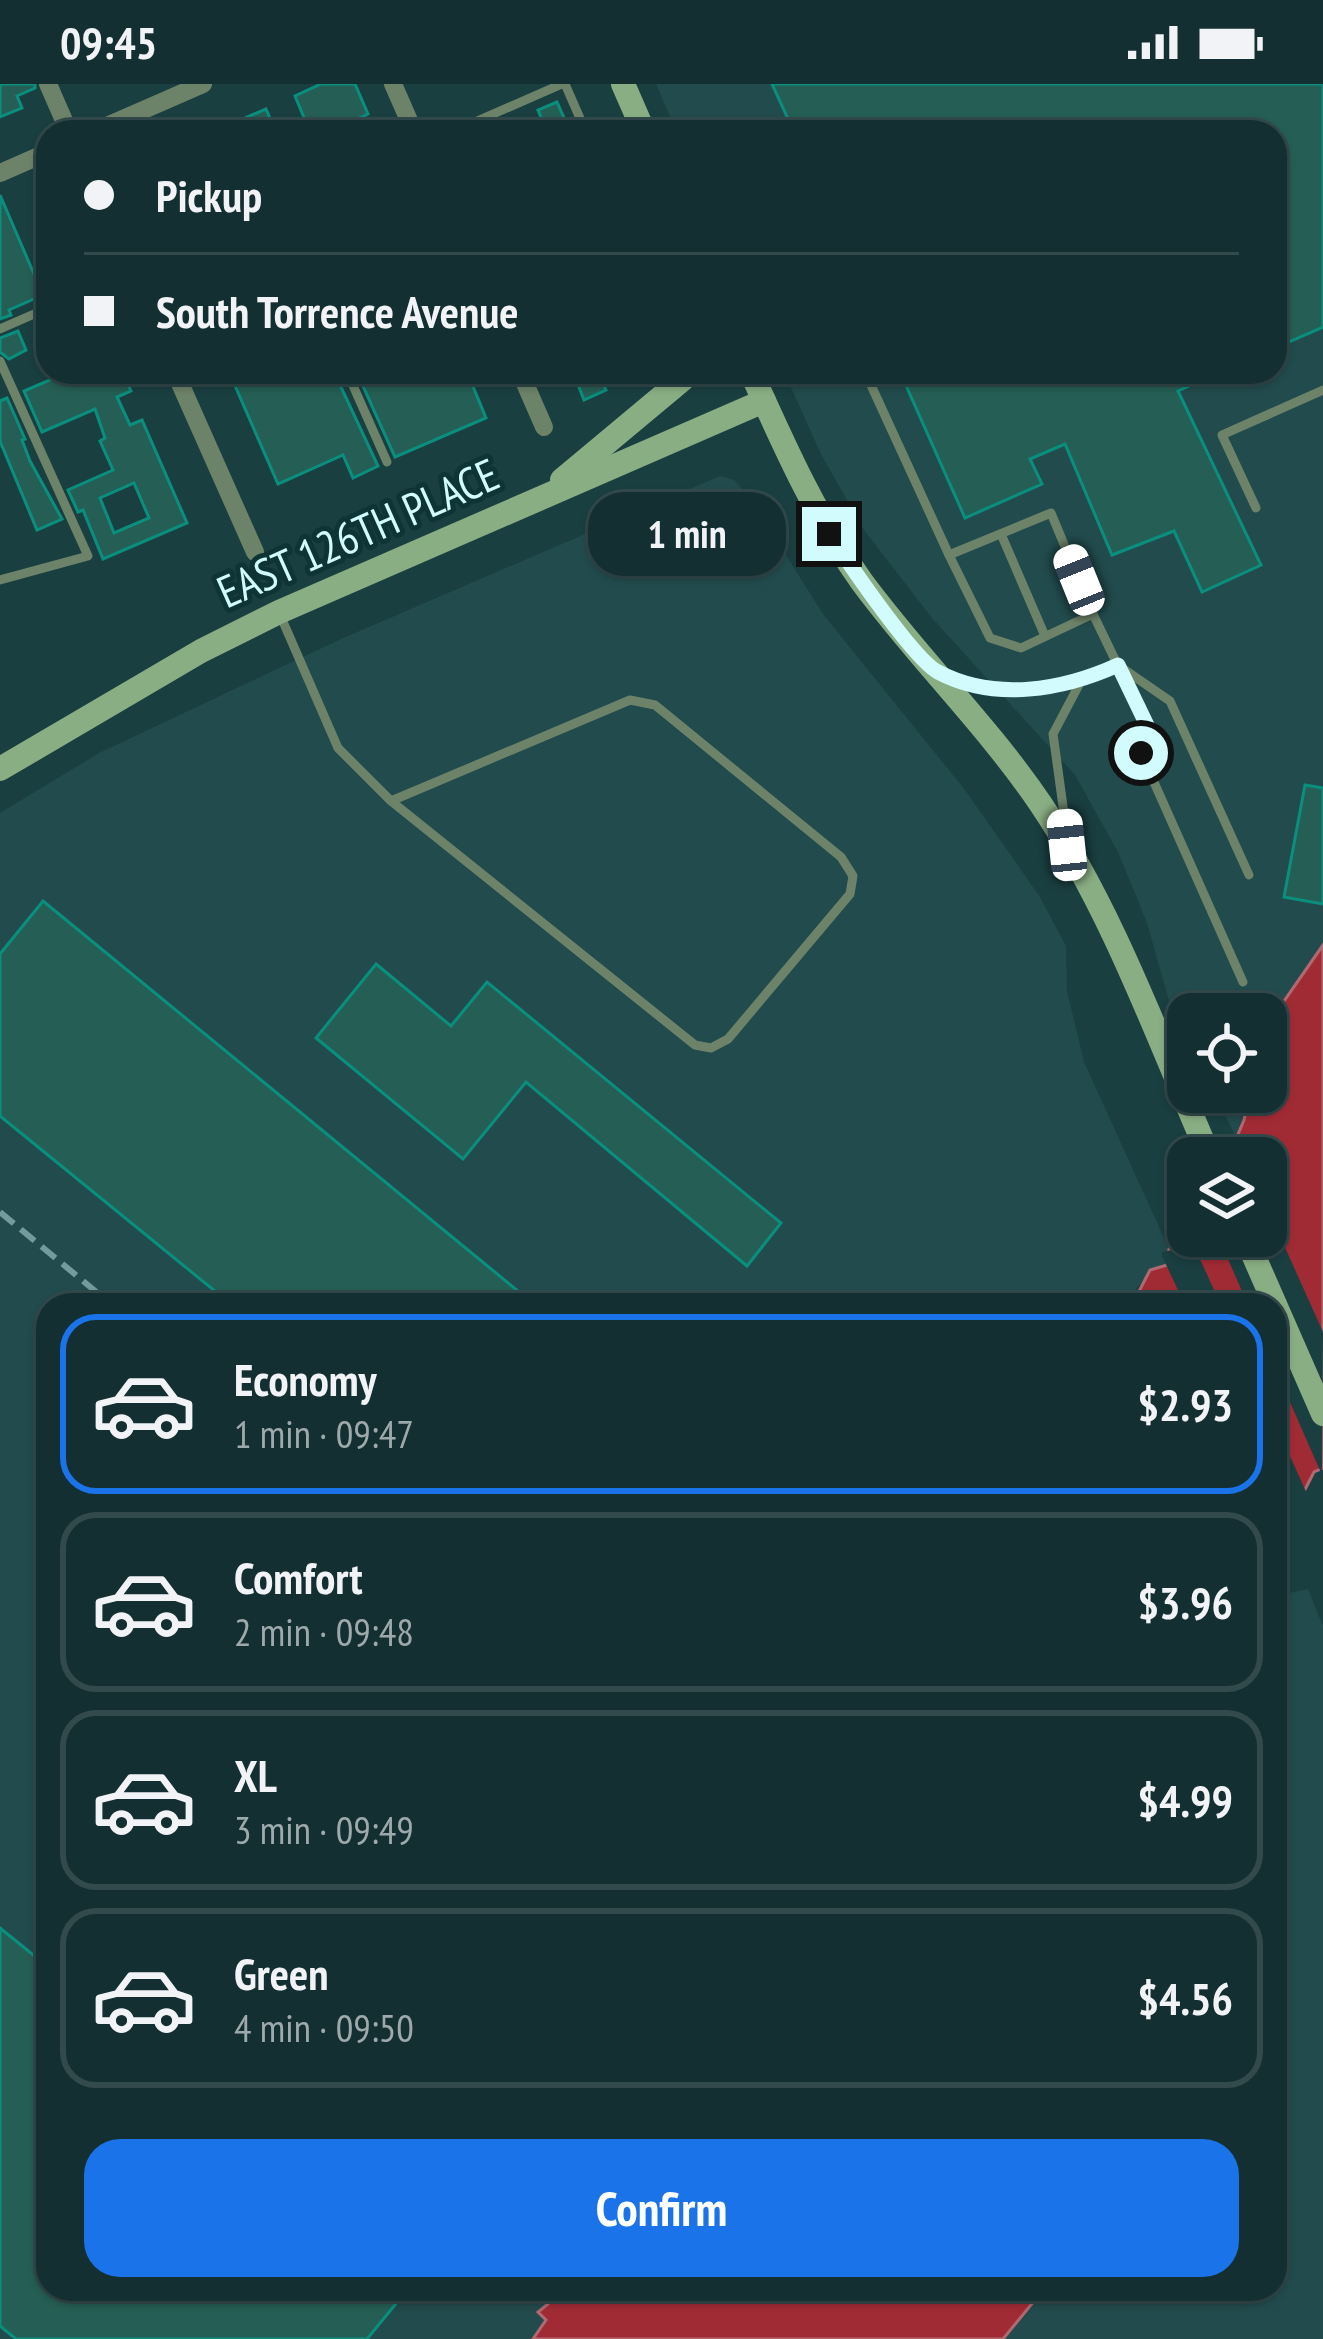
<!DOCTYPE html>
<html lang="en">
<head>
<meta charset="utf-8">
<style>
  body { margin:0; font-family:"PT Sans Narrow",sans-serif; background:#213b3d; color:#f1f3f6; height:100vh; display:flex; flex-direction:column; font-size:45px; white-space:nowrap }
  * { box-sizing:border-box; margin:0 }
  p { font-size:39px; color:#9da9ab }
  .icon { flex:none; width:66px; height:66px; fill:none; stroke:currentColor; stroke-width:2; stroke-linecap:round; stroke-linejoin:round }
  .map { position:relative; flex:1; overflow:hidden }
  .side { position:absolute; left:36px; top:1209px; width:1251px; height:1008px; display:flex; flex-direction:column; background:#142f31; border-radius:36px; box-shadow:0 3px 9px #0004,0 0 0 3px #334a4d }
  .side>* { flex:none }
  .banner { position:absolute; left:36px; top:36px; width:1251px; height:264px; border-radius:36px; box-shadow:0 3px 9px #0004,0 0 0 3px #334a4d; display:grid; align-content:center; height:264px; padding:0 48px; background:#142f31 }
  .tools { position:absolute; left:1167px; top:909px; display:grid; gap:24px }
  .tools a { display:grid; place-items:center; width:120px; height:120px; border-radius:24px; background:#142f31; box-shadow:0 3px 9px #0004,0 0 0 3px #334a4d; font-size:60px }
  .end { position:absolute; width:54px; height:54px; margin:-27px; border:15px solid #d2fbfd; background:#111; box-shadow:0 0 0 6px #111 }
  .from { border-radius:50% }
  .bubble { position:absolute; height:84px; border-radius:36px; background:#142f31; box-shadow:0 3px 9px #0004,0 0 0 3px #334a4d; font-size:39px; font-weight:600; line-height:84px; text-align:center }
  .car { position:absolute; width:36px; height:72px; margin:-36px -18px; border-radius:15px; box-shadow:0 0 9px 3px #0007; background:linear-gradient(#fff 24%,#345 0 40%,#fff 0 76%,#345 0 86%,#fff 0) }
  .banner b { display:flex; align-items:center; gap:42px; height:114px; font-size:45px }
  .banner b+b { border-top:3px solid #334a4d }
  .banner i { width:30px; height:30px; background:#f1f3f6 }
  ul { padding:21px 0 0; list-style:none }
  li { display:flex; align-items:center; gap:36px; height:180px; margin:0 24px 18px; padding:0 24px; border:6px solid #334a4d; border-radius:36px }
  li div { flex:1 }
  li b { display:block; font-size:45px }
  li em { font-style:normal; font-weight:600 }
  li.current { border-color:#1a73e8 }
  li>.icon { width:108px; height:108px; stroke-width:1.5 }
  .cta { display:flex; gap:24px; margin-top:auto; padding:24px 48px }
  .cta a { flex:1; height:138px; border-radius:36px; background:#1a73e8; color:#fff; font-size:48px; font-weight:600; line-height:138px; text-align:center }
  .status { display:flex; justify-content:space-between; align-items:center; height:84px; padding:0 60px; background:#142f31; direction:ltr }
  .status svg { height:33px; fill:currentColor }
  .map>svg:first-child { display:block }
  .built { fill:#224b4d }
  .water { fill:#a12b35; stroke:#b06971; stroke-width:3 }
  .pier { fill:#1a3f41 }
  .building { fill:#255e54; stroke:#0a8f7f; stroke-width:3; fill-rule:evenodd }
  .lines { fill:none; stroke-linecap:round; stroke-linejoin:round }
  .lane { stroke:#6d8369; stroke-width:9 }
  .street { stroke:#6d8369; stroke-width:18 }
  .secondary { stroke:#8aae84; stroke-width:24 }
  .rail { stroke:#739a9c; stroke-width:6; stroke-dasharray:18 9; stroke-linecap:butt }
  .route { stroke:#d2fbfd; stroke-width:15 }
  .labels { text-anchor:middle; stroke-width:10; stroke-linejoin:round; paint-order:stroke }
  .street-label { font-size:45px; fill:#d2fbfd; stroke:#0f3436 }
</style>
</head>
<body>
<div class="status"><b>09:45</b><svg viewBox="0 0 49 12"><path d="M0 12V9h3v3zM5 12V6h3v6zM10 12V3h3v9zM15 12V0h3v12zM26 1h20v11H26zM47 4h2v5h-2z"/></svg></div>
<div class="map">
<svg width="1323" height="2255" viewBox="0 0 1323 2255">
  <rect width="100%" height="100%" fill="#1a3f41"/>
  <g class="built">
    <polygon points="656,0 1323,0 1323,861 1266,943 1266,930 1188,930 1188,956 1170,920 1147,839 1118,768 1075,691 932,534 864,446 821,370 784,288 1275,288 1275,48 677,48"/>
    <polygon points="720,392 734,396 749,412 823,530 965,706 1040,813 1066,862 1067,907 1084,978 1169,1165 1167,1181 1137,1203 1132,1221 48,1221 48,2205 553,2205 547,2236 533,2255 0,2255 0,729 99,669 341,555"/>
    <polygon points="1213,1008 1250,1008 1237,1055"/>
    <polygon points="1308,1505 1323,1542 1323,2255 1003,2255 1044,2205 1275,2205 1275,1738 1283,1642 1276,1616 1282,1575 1275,1512"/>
  </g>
  <g class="water">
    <polygon points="1323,861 1323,1384 1314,1388 1275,1464 1275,1221 1132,1221 1150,1186 1167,1181 1169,1165 1188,1135 1188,1152 1266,1152 1266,1074 1228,1074 1244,1036 1250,1008 1266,1008 1266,943"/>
    <polygon points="1275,1524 1282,1575 1276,1617 1283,1642 1275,1738"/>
    <polygon points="553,2205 1044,2205 1003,2255 533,2255 546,2236 538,2228 548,2220"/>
  </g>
  <g class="pier">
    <polygon points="1266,1121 1323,1248 1322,1391 1275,1284 1275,1221 1248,1221 1218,1152 1266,1152"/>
    <polygon points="1194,1162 1221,1221 1185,1221 1162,1172 1162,1168"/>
    <polygon points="1275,1339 1308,1412 1291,1445 1275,1411"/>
  </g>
  <g class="building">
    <polygon points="0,0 35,0 35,4 17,12 22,24 0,33"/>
    <polygon points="321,0 355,0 368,30 329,48 310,48 295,12"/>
    <polygon points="772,0 1323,0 1323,243 1275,264 1275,48 794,48"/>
    <polygon points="557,18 565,36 569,48 547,48 538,26"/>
    <polygon points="266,25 276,48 218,48 247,33"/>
    <polygon points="0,111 43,211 9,226 11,231 0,235"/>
    <polygon points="18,247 26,266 9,275 0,268 0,254"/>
    <path d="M55,288h68l8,19 -14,6 13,28 12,-5 45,103 -84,36 -20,-49 -5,2 -10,-22 45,-20 -13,-29 5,-3 -10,-29 -53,23 -18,-41 33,-14zM134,399l15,35 -35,15 -14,-35z"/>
    <polygon points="229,288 276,288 280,299 288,295 290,300 315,288 334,288 378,382 353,394 343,371 278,400"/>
    <polygon points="366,288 467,288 486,334 395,373 358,291"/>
    <polygon points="573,288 598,288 606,306 584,316"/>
    <polygon points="900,288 1221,288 1178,307 1261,481 1202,508 1174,447 1112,471 1065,360 1030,375 1042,400 965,434"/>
    <polygon points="7,314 25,355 22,356 30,377 62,435 37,446 0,357 0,317"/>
    <polygon points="1305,701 1323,704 1323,820 1284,813"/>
    <polygon points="43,817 535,1221 232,1221 0,1032 0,870"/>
    <polygon points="376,880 451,942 487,898 781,1139 747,1182 526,998 463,1075 316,954"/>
    <polygon points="0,1844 48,1883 48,2205 408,2205 367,2255 16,2255 0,2242"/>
  </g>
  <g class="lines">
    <g class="lane">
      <polyline points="565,0 586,48"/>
      <polyline points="452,48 562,0"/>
      <polyline points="0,245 48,224"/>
      <polyline points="0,277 88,472 0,496"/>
      <polyline points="347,288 387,378"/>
      <polyline points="865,288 949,471"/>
      <polyline points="1256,424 1222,351 1323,306"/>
      <polyline points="1001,450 1045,552"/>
      <polyline points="1093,530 1021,564 990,554 949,471 1051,429 1093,530 1157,663 1141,669 1243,898"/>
      <polyline points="281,533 338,664 391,717 695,961 711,964 728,955 850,810 853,792 841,773 655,621 630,616 391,717"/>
      <polyline points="1122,584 1170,617 1249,791"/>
      <path d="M949,592c63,20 109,16 169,-11"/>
      <polyline points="1066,744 1053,650 1081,597"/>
    </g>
    <g class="street">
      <polyline points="48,0 69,48"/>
      <polyline points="393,0 414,48"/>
      <polyline points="93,48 203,0"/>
      <polyline points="0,89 48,68"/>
      <polyline points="175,288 255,468"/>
      <polyline points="520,288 544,343"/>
    </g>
    <g class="secondary">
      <polyline points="623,0 644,48"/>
      <path d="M751,288c33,73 64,144 111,210 56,76 125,143 178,221 73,108 118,236 170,355"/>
      <polyline points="562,396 683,295 686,288"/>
      <polyline points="0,685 201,567 279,528 764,317"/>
      <polyline points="1245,1152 1323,1330"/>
    </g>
    <polyline class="rail" points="0,1128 112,1221"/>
  </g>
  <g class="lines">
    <path class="route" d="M829,450c19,28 84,125 109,138 57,30 125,18 180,-7l39,81 -16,7"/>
  </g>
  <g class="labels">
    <g class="street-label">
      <text transform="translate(358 449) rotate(-24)" y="16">EAST 126TH PLACE</text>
    </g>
  </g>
</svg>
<div class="tools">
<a><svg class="icon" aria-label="locate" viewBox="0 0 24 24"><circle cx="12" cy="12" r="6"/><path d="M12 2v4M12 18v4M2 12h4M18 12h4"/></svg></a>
<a><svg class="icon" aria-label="layers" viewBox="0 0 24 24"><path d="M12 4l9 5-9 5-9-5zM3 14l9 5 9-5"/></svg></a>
</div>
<i class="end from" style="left:1141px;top:669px"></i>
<i class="end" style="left:829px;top:450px"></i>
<div class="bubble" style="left:588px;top:408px;width:198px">1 min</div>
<i class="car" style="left:1079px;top:496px;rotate:338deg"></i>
<i class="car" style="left:1067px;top:761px;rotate:354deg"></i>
<div class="banner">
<b><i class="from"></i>Pickup</b>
<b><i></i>South Torrence Avenue</b>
</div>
<section class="side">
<ul>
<li class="current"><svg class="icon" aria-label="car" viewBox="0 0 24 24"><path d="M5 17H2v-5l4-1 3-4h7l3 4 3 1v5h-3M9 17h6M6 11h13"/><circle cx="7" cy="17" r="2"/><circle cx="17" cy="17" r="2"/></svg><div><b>Economy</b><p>1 min · 09:47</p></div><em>$2.93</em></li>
<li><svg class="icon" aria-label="car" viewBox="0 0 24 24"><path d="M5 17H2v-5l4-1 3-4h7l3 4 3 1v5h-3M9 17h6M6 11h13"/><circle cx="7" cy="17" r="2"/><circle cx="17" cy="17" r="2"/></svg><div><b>Comfort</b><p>2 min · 09:48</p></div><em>$3.96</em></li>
<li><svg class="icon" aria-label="car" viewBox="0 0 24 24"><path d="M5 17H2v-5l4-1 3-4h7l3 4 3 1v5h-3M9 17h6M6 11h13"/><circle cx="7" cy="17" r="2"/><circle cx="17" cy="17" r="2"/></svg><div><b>XL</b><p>3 min · 09:49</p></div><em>$4.99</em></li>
<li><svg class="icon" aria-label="car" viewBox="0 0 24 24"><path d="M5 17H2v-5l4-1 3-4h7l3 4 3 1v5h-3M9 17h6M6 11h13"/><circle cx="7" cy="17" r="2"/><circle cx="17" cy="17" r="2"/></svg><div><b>Green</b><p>4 min · 09:50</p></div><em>$4.56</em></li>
</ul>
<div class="cta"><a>Confirm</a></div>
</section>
</div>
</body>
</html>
